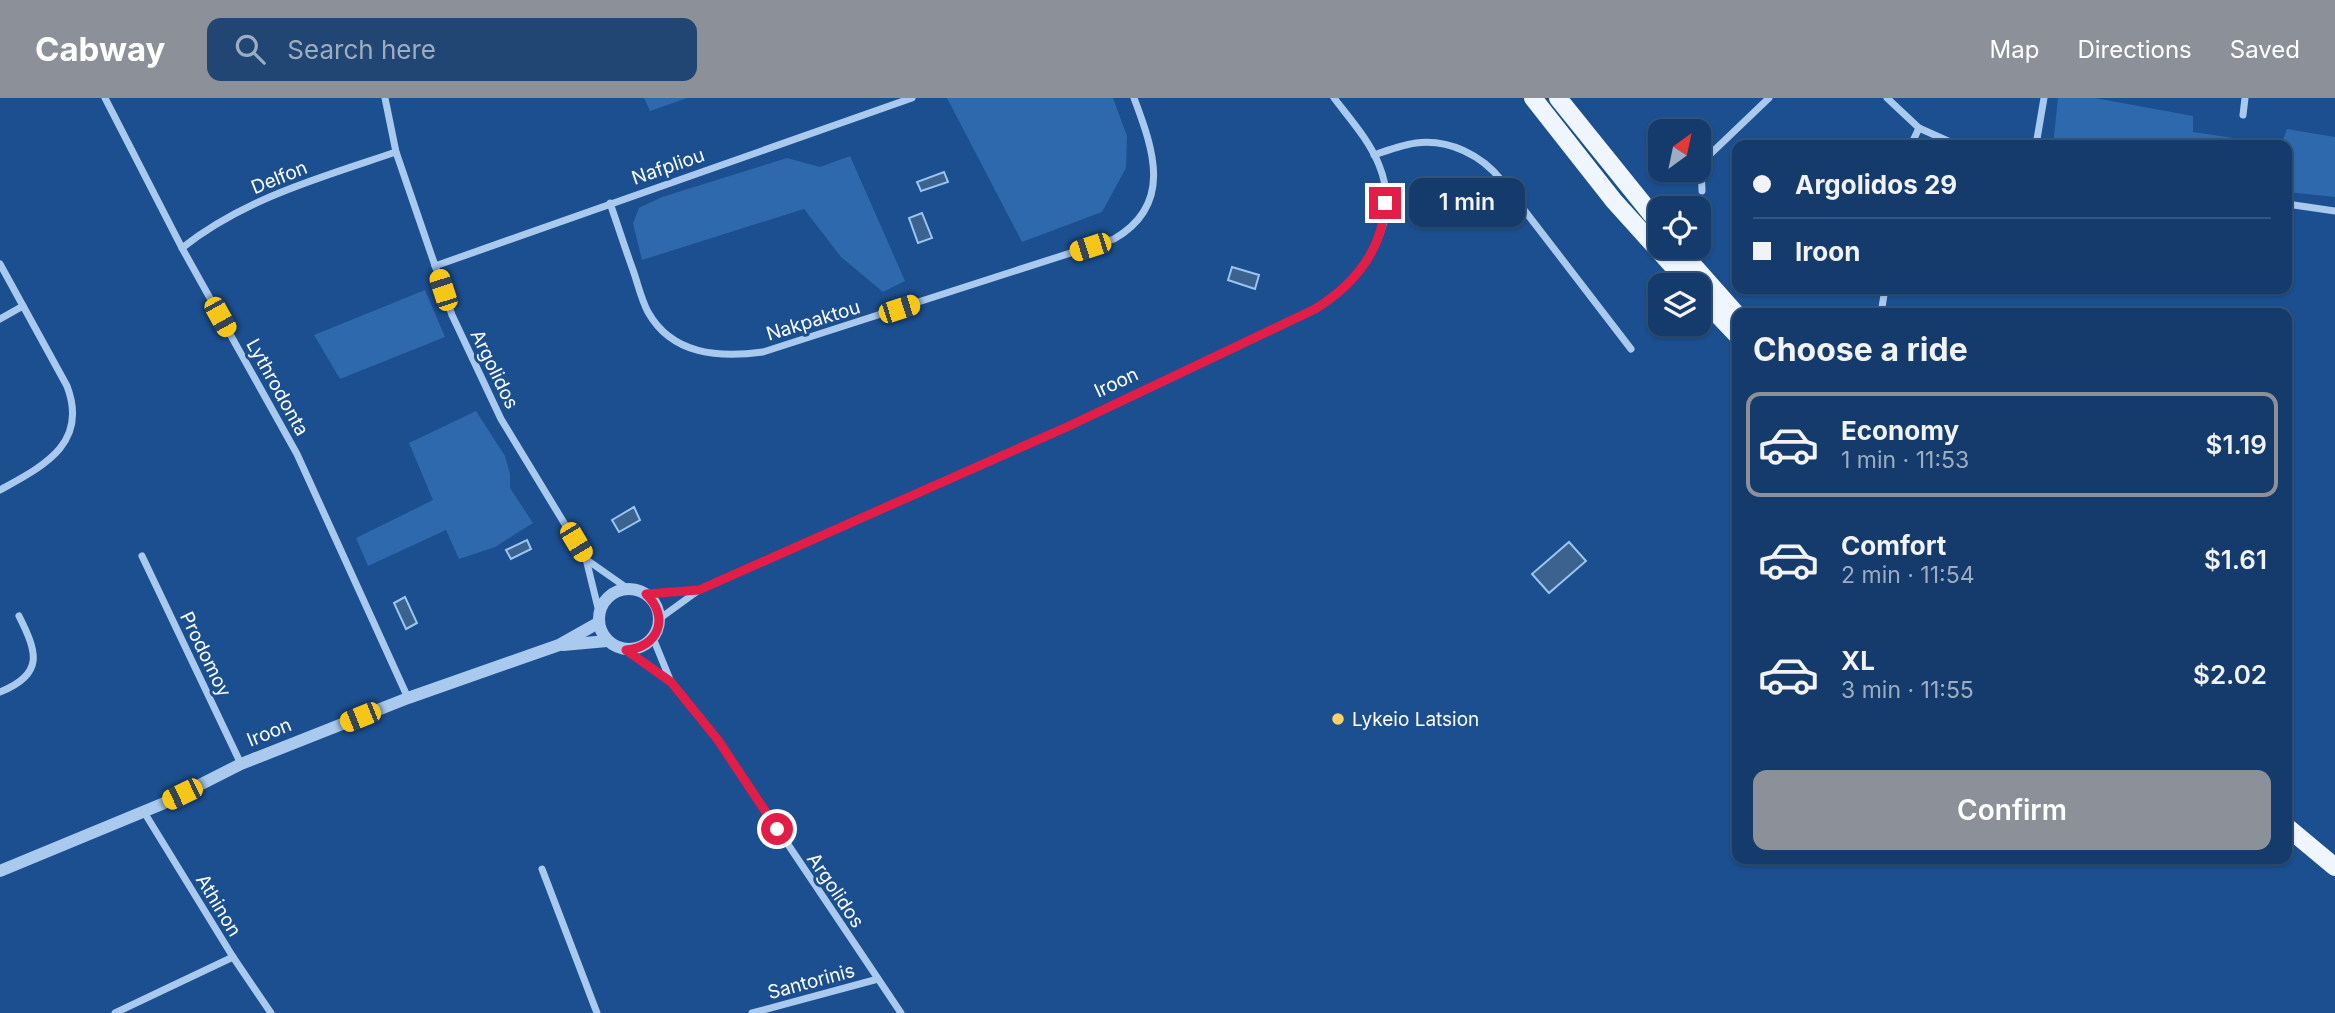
<!DOCTYPE html>
<html lang="en">
<head>
<meta charset="utf-8">
<style>
  body { margin:0; font-family:Inter,sans-serif; background:#214673; color:#f1f3f6; height:100vh; display:flex; flex-direction:column; font-size:26px; white-space:nowrap }
  * { box-sizing:border-box; margin:0 }
  p { font-size:23px; color:#9dadc1 }
  .icon { flex:none; width:38px; height:38px; fill:none; stroke:currentColor; stroke-width:2; stroke-linecap:round; stroke-linejoin:round }
  .map { position:relative; flex:1; overflow:hidden }
  .side { position:absolute; left:1732px; top:210px; width:560px; height:556px; display:flex; flex-direction:column; background:#143b6b; border-radius:14px; box-shadow:0 2px 5px #0004,0 0 0 2px #33557e }
  .side>* { flex:none }
  .top-card { position:absolute; left:1732px; top:42px; width:560px; height:154px; border-radius:14px; box-shadow:0 2px 5px #0004,0 0 0 2px #33557e; display:grid; align-content:center; height:154px; padding:0 21px; background:#143b6b }
  .needle { width:46px; rotate:33deg }
  .controls { position:absolute; left:1648px; top:21px; display:grid; gap:14px }
  .controls a { display:grid; place-items:center; width:63px; height:63px; border-radius:14px; background:#143b6b; box-shadow:0 2px 5px #0004,0 0 0 2px #33557e; font-size:35px }
  .end { position:absolute; width:32px; height:32px; margin:-16px; border:9px solid #e11d48; background:#fff; box-shadow:0 0 0 4px #fff }
  .from { border-radius:50% }
  .bubble { position:absolute; height:49px; border-radius:14px; background:#143b6b; box-shadow:0 2px 5px #0004,0 0 0 2px #33557e; font-size:23px; font-weight:600; line-height:49px; text-align:center }
  .car { position:absolute; width:21px; height:42px; margin:-21px -10px; border-radius:9px; box-shadow:0 0 5px 2px #0007; background:linear-gradient(#f5c518 24%,#345 0 40%,#f5c518 0 76%,#345 0 86%,#f5c518 0) }
  .top-card b { display:flex; align-items:center; gap:24px; height:66px; font-size:26px }
  .top-card b+b { border-top:2px solid #33557e }
  .top-card i { width:18px; height:18px; background:#f1f3f6 }
  ul { padding:0; list-style:none }
  li { display:flex; align-items:center; gap:21px; height:105px; margin:0 14px 10px; padding:0 7px; border:4px solid transparent; border-radius:14px }
  li div { flex:1 }
  li b { display:block; font-size:26px }
  li em { font-style:normal; font-weight:600 }
  li.current { border-color:#8c9099 }
  li>.icon { width:63px; height:63px; stroke-width:1.5 }
  h2 { padding:0 21px; font-size:32px; line-height:84px }
  .button { display:flex; gap:14px; margin-top:auto; padding:14px 21px }
  .button a { flex:1; height:80px; border-radius:14px; background:#8c9099; color:#fff; font-size:28px; font-weight:600; line-height:80px; text-align:center }
  header { display:flex; align-items:center; gap:42px; box-sizing:border-box; height:98px; padding:0 35px; background:#8c9099; color:#fff }
  header strong { font-size:33px }
  nav { display:flex; gap:38px; margin-inline-start:auto; font-size:24px }
  .search { width:490px; height:63px; background:#214673; display:flex; align-items:center; gap:18px; box-sizing:border-box; padding:0 24px; border-radius:14px; color:#9dadc1; font-size:26px }
  .map>svg:first-child { display:block }
  .green { fill:#2e69ad }
  .water { fill:#3c6290; stroke:#9cc4f0; stroke-width:2 }
  .lines { fill:none; stroke-linecap:round; stroke-linejoin:round }
  .minor { stroke:#a9c9ee; stroke-width:7 }
  .tertiary { stroke:#a9c9ee; stroke-width:12 }
  .primary { stroke:#f0f6ff; stroke-width:18 }
  .route { stroke:#e11d48; stroke-width:9 }
  .poi-dot { fill:#ffd166; stroke:#1b4f8f; stroke-width:2.5 }
  .labels { text-anchor:middle; stroke-width:6; stroke-linejoin:round; paint-order:stroke }
  .street-label { font-size:19px; fill:#fff; stroke:#1b4f8f }
  .poi-label { font-size:19px; fill:#fff; stroke:#1b4f8f; text-anchor:start }
</style>
</head>
<body>
<header>
<strong>Cabway</strong>
<div class="search"><svg class="icon" aria-label="search" viewBox="0 0 24 24"><circle cx="10" cy="10" r="6"/><path d="M15 15l6 6"/></svg>Search here</div>
<nav><a>Map</a><a>Directions</a><a>Saved</a></nav>
</header>
<div class="map">
<svg width="2335" height="915" viewBox="0 0 2335 915">
  <rect width="100%" height="100%" fill="#1b4f8f"/>
  <g class="green">
    <polygon points="644,0 687,0 650,13"/>
    <polygon points="947,0 1113,0 1127,38 1126,70 1102,114 1022,144"/>
    <polygon points="2058,0 2095,0 2193,18 2193,34 2281,47 2287,31 2335,39 2335,99 2287,94 2287,47 2053,47"/>
    <polygon points="850,58 905,183 883,194 841,159 804,111 642,162 633,125 639,110 662,99 787,60 820,69"/>
    <polygon points="425,192 445,239 340,281 314,237"/>
    <polygon points="476,313 505,358 510,376 510,390 533,425 495,449 459,461 446,432 368,468 356,440 433,402 409,345"/>
  </g>
  <g class="water">
    <polygon points="944,74 948,84 921,93 917,84"/>
    <polygon points="922,115 932,140 918,145 909,120"/>
    <polygon points="1232,169 1259,177 1255,191 1228,182"/>
    <polygon points="634,409 640,422 619,434 612,422"/>
    <polygon points="527,442 531,451 511,461 506,452"/>
    <polygon points="1569,444 1586,463 1549,495 1532,476"/>
    <polygon points="405,499 417,525 406,531 394,505"/>
  </g>
  <g class="lines">
    <g class="minor">
      <polyline points="105,0 182,150 297,356 408,600"/>
      <polyline points="385,0 396,54 452,217 501,321 586,461 599,514"/>
      <polyline points="1887,0 1919,30 1957,47"/>
      <polyline points="2243,17 2245,0"/>
      <polyline points="1911,47 1919,30"/>
      <polyline points="2036,47 2044,0"/>
      <path d="M1374,57c14,-5 28,-10 42,-12 33,-4 66,12 86,38l129,168"/>
      <polyline points="1702,93 1701,65 1769,0"/>
      <path d="M610,105c8,23 15,45 23,67 5,14 8,29 15,42 24,43 71,46 115,40l351,-113c59,-34 40,-88 20,-141"/>
      <polyline points="2287,106 2335,113"/>
      <path d="M182,150c63,-50 140,-71 214,-96"/>
      <path d="M0,166l67,122c22,58 -24,80 -67,104"/>
      <polyline points="435,168 912,0"/>
      <polyline points="1881,215 1885,191"/>
      <polyline points="0,221 23,208"/>
      <polyline points="142,458 241,666"/>
      <polyline points="587,462 627,490"/>
      <polyline points="646,496 699,492"/>
      <path d="M659,521l40,-29 370,-164 247,-117c47,-30 87,-86 63,-144 -10,-25 -29,-46 -45,-67"/>
      <polyline points="653,540 671,584"/>
      <polyline points="626,552 671,584 718,642 901,915"/>
      <path d="M0,594c45,-18 37,-40 19,-76"/>
      <polyline points="144,714 233,859 271,915"/>
      <polyline points="542,771 597,915"/>
      <polyline points="115,915 233,859"/>
      <polyline points="752,915 878,881"/>
    </g>
    <g class="tertiary">
      <circle cx="629" cy="521" r="30"/>
      <polyline points="563,547 607,543"/>
      <polyline points="0,773 162,706 241,666 408,600 559,547 598,525"/>
    </g>
    <g class="primary">
      <polyline points="1533,0 1614,103 1690,187"/>
      <polyline points="1558,0 1661,128"/>
      <polyline points="1677,149 1738,218"/>
      <polyline points="1699,197 1738,238"/>
      <polyline points="2287,729 2335,769"/>
    </g>
  </g>
  <g class="lines">
    <path class="route" d="M777,731l-59,-89 -47,-58 -45,-32c33,-3 44,-33 20,-56l53,-4 370,-164 246,-117c39,-24 68,-59 70,-106"/>
  </g>
  <circle class="poi-dot" cx="1338" cy="621" r="7"/>
  <g class="labels">
    <g class="street-label">
      <text transform="translate(668 68) rotate(-19)" y="7">Nafpliou</text>
      <text transform="translate(279 79) rotate(-22)" y="7">Delfon</text>
      <text transform="translate(813 222) rotate(-17)" y="7">Nakpaktou</text>
      <text transform="translate(495 271) rotate(64)" y="7">Argolidos</text>
      <text transform="translate(1116 284) rotate(-25)" y="7">Iroon</text>
      <text transform="translate(278 289) rotate(61)" y="7">Lythrodonta</text>
      <text transform="translate(206 556) rotate(64)" y="7">Prodomoy</text>
      <text transform="translate(269 634) rotate(-22)" y="7">Iroon</text>
      <text transform="translate(836 792) rotate(56)" y="7">Argolidos</text>
      <text transform="translate(219 807) rotate(59)" y="7">Athinon</text>
      <text transform="translate(811 883) rotate(-15)" y="7">Santorinis</text>
    </g>
    <g class="poi-label">
      <text x="1352" y="628">Lykeio Latsion</text>
    </g>
  </g>
</svg>
<div class="controls">
<a><svg class="needle" viewBox="-14 -14 28 28"><path d="M0-13l5 13h-10z" fill="#e53935"/><path d="M0 13l5-13h-10z" fill="#9dadc1"/></svg></a>
<a><svg class="icon" aria-label="locate" viewBox="0 0 24 24"><circle cx="12" cy="12" r="6"/><path d="M12 2v4M12 18v4M2 12h4M18 12h4"/></svg></a>
<a><svg class="icon" aria-label="layers" viewBox="0 0 24 24"><path d="M12 4l9 5-9 5-9-5zM3 14l9 5 9-5"/></svg></a>
</div>
<i class="end from" style="left:777px;top:731px"></i>
<i class="end" style="left:1385px;top:105px"></i>
<div class="bubble" style="left:1409px;top:80px;width:116px">1 min</div>
<i class="car" style="left:1090px;top:149px;rotate:252deg"></i>
<i class="car" style="left:443px;top:192px;rotate:342deg"></i>
<i class="car" style="left:899px;top:211px;rotate:72deg"></i>
<i class="car" style="left:220px;top:219px;rotate:151deg"></i>
<i class="car" style="left:576px;top:444px;rotate:149deg"></i>
<i class="car" style="left:360px;top:619px;rotate:248deg"></i>
<i class="car" style="left:182px;top:696px;rotate:244deg"></i>
<div class="top-card">
<b><i class="from"></i>Argolidos 29</b>
<b><i></i>Iroon</b>
</div>
<section class="side">
<h2>Choose a ride</h2>
<ul>
<li class="current"><svg class="icon" aria-label="car" viewBox="0 0 24 24"><path d="M5 17H2v-5l4-1 3-4h7l3 4 3 1v5h-3M9 17h6M6 11h13"/><circle cx="7" cy="17" r="2"/><circle cx="17" cy="17" r="2"/></svg><div><b>Economy</b><p>1 min · 11:53</p></div><em>$1.19</em></li>
<li><svg class="icon" aria-label="car" viewBox="0 0 24 24"><path d="M5 17H2v-5l4-1 3-4h7l3 4 3 1v5h-3M9 17h6M6 11h13"/><circle cx="7" cy="17" r="2"/><circle cx="17" cy="17" r="2"/></svg><div><b>Comfort</b><p>2 min · 11:54</p></div><em>$1.61</em></li>
<li><svg class="icon" aria-label="car" viewBox="0 0 24 24"><path d="M5 17H2v-5l4-1 3-4h7l3 4 3 1v5h-3M9 17h6M6 11h13"/><circle cx="7" cy="17" r="2"/><circle cx="17" cy="17" r="2"/></svg><div><b>XL</b><p>3 min · 11:55</p></div><em>$2.02</em></li>
</ul>
<div class="button"><a>Confirm</a></div>
</section>
</div>
</body>
</html>
